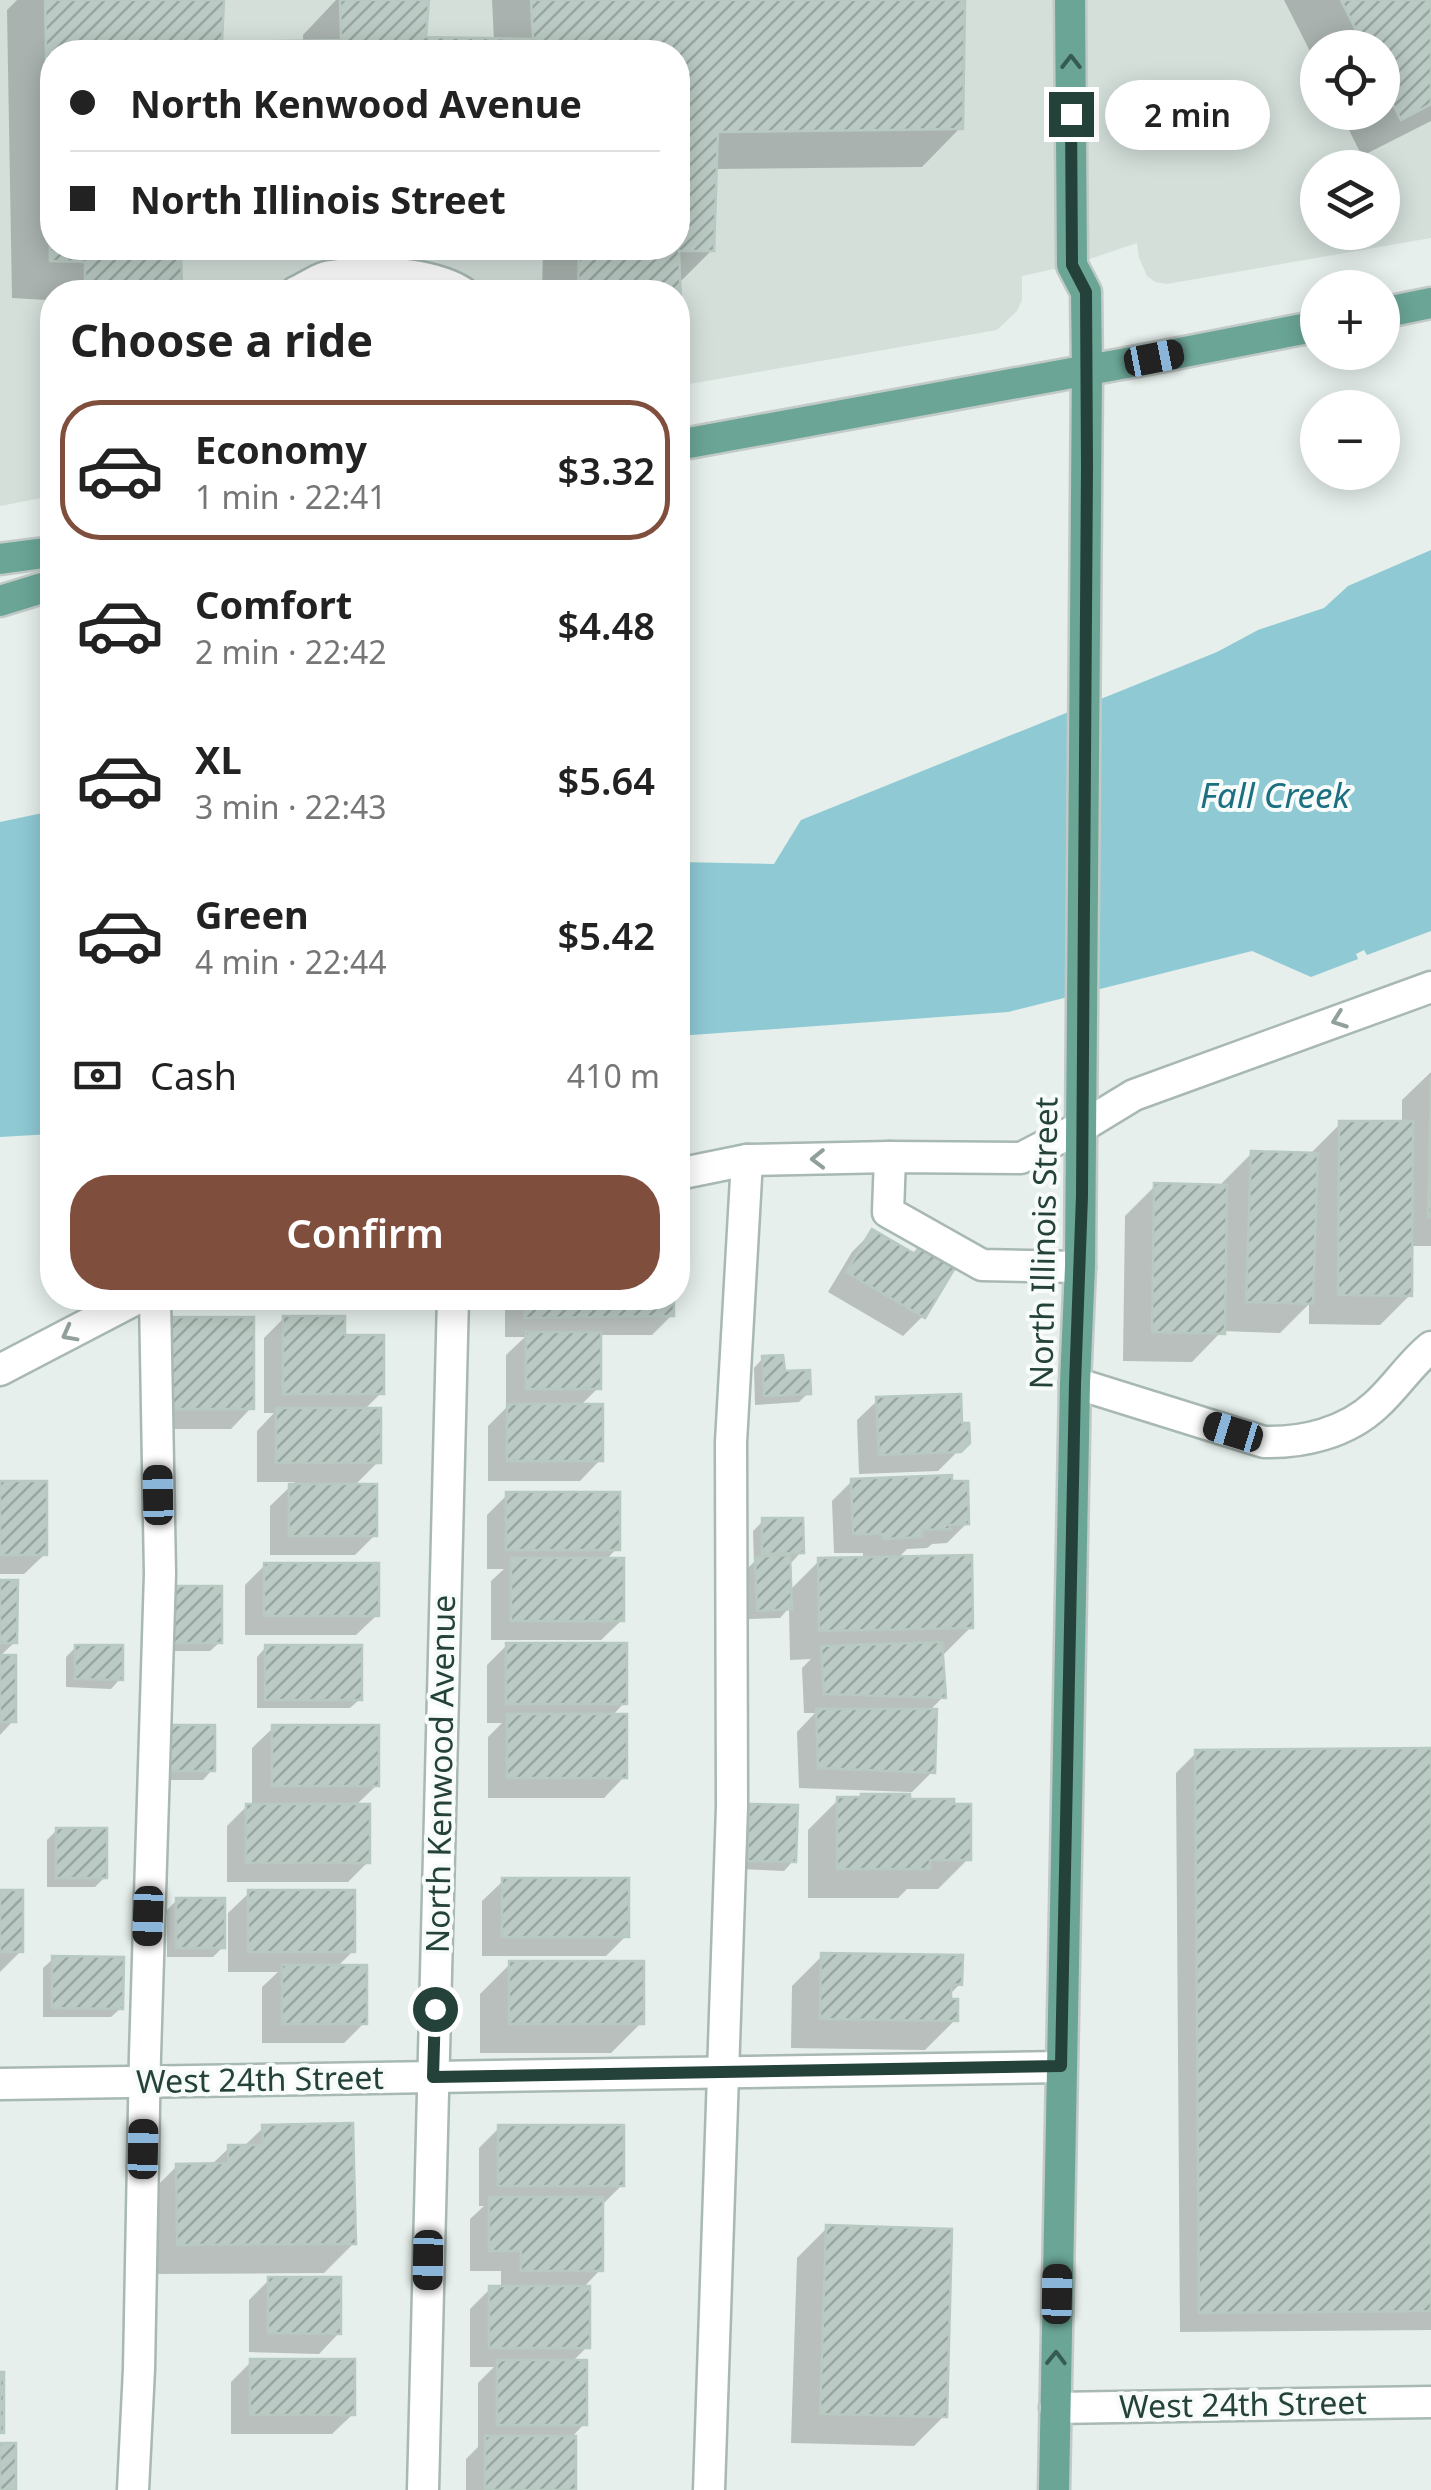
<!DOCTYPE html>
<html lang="en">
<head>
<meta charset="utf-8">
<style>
  body { margin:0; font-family:"Noto Sans",sans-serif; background:#f6f6f6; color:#222; height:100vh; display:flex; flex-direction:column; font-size:38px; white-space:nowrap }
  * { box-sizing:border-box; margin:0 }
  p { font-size:32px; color:#767676 }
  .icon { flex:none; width:55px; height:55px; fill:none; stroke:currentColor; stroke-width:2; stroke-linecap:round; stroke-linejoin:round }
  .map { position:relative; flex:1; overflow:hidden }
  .sheet { position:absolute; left:40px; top:280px; width:650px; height:1030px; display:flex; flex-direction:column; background:#fff; border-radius:40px; box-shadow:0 5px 25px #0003 }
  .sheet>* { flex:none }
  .hud { position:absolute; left:40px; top:40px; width:650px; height:220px; border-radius:40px; box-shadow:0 5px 25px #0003; display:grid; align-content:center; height:220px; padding:0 30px; background:#fff }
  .buttons { position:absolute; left:1300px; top:30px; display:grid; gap:20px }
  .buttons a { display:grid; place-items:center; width:100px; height:100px; border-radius:50%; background:#fff; box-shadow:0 5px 25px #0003; font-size:50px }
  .end { position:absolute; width:45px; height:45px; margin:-22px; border:12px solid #24423a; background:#fff; box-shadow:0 0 0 5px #fff }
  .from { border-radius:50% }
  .bubble { position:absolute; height:70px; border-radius:35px; background:#fff; box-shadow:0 5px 25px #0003; font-size:32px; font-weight:600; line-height:70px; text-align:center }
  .car { position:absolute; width:30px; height:60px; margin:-30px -15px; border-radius:12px; box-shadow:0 0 8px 2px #0007; background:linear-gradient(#222 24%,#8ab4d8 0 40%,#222 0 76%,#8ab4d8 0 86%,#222 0) }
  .hud b { display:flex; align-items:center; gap:35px; height:95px; font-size:38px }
  .hud b+b { border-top:2px solid #e0e0e0 }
  .hud i { width:25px; height:25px; background:#222 }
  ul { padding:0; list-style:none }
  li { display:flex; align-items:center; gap:30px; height:140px; margin:0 20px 15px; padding:0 10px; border:5px solid transparent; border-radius:40px }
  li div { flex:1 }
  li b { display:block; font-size:38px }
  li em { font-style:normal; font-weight:600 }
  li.on { border-color:#804e3d }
  li>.icon { width:90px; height:90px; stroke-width:1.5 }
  h2 { padding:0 30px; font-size:45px; line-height:120px }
  .pay { display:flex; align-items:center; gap:25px; height:110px; padding:0 30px; font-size:38px }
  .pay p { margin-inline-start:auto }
  .button { display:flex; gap:20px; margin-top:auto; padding:20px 30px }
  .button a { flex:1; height:115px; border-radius:40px; background:#804e3d; color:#fff; font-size:40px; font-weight:600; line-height:115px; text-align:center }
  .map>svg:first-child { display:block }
  .built { fill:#d4dfda; fill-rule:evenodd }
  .water { fill:#8ec9d4 }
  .shadow { fill:#0003 }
  .building { fill:url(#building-hatch); stroke:#b8c9c2; stroke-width:2.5 }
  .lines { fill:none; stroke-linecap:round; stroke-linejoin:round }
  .minor-casing { stroke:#a8b8b2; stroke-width:35 }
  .major-casing { stroke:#c2cac8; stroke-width:35 }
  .minor { stroke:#fff; stroke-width:30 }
  .major { stroke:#6aa596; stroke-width:30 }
  .oneway { stroke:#365b51 }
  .oneway2 { stroke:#92a09c }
  .route { stroke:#24423a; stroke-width:12 }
  .labels { text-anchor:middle; stroke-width:8; stroke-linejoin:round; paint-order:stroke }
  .street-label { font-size:32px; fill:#24423a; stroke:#f7fbf9 }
  .water-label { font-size:35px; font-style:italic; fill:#1c6f80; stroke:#f7fbf9 }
</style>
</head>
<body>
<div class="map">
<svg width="1431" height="2490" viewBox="0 0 1431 2490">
  <defs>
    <pattern id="building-hatch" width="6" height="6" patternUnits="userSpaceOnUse" patternTransform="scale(2.5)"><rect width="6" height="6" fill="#bbcac4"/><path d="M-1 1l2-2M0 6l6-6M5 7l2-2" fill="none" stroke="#98a6a0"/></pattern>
  </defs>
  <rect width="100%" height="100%" fill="#e6efeb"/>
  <path class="built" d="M0,0h1431v238l-264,46 -12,-2 -8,-6 -8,-18 -2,-15 -65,22 -50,11v24l-5,11 -20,19 -319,56v-94h-626v204l-52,10zM1318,48h64v64h-64zM52,52h626v196h-626zM1318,168h64v64h-64z"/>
  <g class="water">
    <polygon points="1431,550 1431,931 1367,955 1364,950 1356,954 1358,959 1311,977 1252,951 1008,1012 678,1036 678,862 774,864 801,820 1217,652 1258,630 1324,608 1348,586"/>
    <polygon points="52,811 52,1134 0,1137 0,822"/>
  </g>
  <g class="shadow">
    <polygon points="17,0 222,0 219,44 303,43 303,35 336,0 426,0 423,39 494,41 492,0 963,0 960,128 922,167 714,169 712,250 678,284 678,304 678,292 542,292 543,248 678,248 678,52 52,52 52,248 179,248 179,292 52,292 52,364 47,359 47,300 12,298 7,10"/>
    <polygon points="1284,0 1431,0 1431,121 1362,156 1340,112 1382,112 1382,48 1318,48 1318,67"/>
    <polygon points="1431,1072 1431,1246 1410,1246 1410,1295 1380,1325 1309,1324 1309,1304 1280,1333 1222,1331 1192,1362 1123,1361 1125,1216 1155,1186 1222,1187 1222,1183 1252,1153 1310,1154 1340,1124 1402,1124 1402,1100"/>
    <polygon points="872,1232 911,1255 924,1242 923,1316 903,1336 828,1292 852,1252"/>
    <polygon points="505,1298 672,1298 672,1315 652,1335 599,1335 599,1387 580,1406 600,1460 580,1481 488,1481 488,1426 506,1408 506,1355 525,1337 505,1337"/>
    <polygon points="284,1318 342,1338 381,1393 364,1410 378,1462 354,1486 375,1535 355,1555 270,1555 270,1506 295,1482 257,1482 257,1431 274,1413 264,1413 264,1338"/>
    <polygon points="172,1320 251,1408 231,1429 152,1429 152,1340"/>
    <polygon points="763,1358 782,1374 808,1393 799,1402 755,1405 754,1368"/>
    <polygon points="878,1400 959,1426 967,1442 938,1471 859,1474 857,1420"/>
    <polygon points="852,1481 967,1523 947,1543 932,1544 927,1548 907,1549 897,1559 971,1627 941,1657 943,1697 928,1712 932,1772 912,1792 799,1788 797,1732 815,1713 804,1713 802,1668 811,1659 790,1660 789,1608 780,1618 749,1619 747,1569 754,1562 753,1531 763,1521 801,1552 792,1562 788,1562 789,1591 819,1561 863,1560 863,1553 834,1553 832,1501"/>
    <polygon points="0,1483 45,1554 24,1574 0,1574"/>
    <polygon points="507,1495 617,1548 605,1561 622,1620 601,1640 491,1640 491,1581 504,1569 487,1569 487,1515"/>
    <polygon points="265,1565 377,1615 356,1635 245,1635 245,1585"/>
    <polygon points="0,1582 15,1642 0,1656"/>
    <polygon points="164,1598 220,1642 210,1651 164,1651"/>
    <polygon points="507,1645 624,1703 611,1717 624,1777 604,1798 488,1798 488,1737 502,1723 487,1723 487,1665"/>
    <polygon points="76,1647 120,1679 111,1689 66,1687 66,1657"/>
    <polygon points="266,1647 360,1699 350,1708 257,1708 257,1657"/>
    <polygon points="0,1657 13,1721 0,1735"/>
    <polygon points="273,1728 377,1785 355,1806 368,1862 348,1882 227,1882 227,1826 247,1806 252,1806 252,1748"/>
    <polygon points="157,1737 212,1770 203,1780 157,1780"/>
    <polygon points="1431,1751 1431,2330 1180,2332 1176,1773 1196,1753"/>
    <polygon points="838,1800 968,1859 938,1889 907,1889 898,1898 808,1898 808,1830"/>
    <polygon points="750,1806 793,1861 784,1871 739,1869 740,1816"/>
    <polygon points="57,1830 105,1877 95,1887 47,1887 47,1840"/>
    <polygon points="503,1881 626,1936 606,1956 482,1956 482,1901"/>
    <polygon points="0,1893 21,1951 0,1972"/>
    <polygon points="249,1893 353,1951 337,1967 364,2023 344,2043 262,2043 262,1987 278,1972 228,1972 228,1913"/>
    <polygon points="177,1900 223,1947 213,1957 167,1957 167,1910"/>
    <polygon points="822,1956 960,1984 948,1996 955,2020 925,2050 791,2048 792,1986"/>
    <polygon points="53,1959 121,2008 111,2017 43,2017 43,1968"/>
    <polygon points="510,1964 641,2023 611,2053 480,2053 480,1994"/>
    <polygon points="263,2128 354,2243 324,2273 148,2274 147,2196 177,2166 210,2166 229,2148 243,2147"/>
    <polygon points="499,2128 622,2185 600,2207 600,2270 582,2289 587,2347 571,2363 584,2424 570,2439 574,2490 466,2490 466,2459 478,2447 478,2383 494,2367 470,2367 470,2309 490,2289 501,2289 501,2271 470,2271 470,2219 484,2206 479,2206 479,2148"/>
    <polygon points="827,2228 944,2416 914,2446 791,2443 797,2258"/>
    <polygon points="269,2280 339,2333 319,2354 249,2352 249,2300"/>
    <polygon points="251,2362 353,2414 332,2434 231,2434 231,2382"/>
  </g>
  <g class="building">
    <polygon points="45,0 224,0 222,42 341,40 340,0 429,0 426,37 533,39 531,0 965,0 963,129 718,132 714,251 679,251 681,304 678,309 678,292 578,292 579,248 678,248 678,52 52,52 52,248 181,248 182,292 85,292 85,262 50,261"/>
    <polygon points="1341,0 1431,0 1431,104 1401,120 1382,83 1382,48 1365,48"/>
    <polygon points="1431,1077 1431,1217 1428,1217"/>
    <polygon points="1339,1121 1413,1121 1412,1296 1338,1295"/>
    <polygon points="1251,1151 1318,1153 1313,1304 1246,1302"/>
    <polygon points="1154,1183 1227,1185 1225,1334 1152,1332"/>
    <polygon points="872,1229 915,1254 923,1239 959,1261 925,1318 846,1272"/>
    <polygon points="524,1298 674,1298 674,1316 524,1318"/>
    <polygon points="283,1316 345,1316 345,1335 384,1335 384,1394 283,1394"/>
    <rect x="171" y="1317" width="83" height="92"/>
    <rect x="526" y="1332" width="75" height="57"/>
    <polygon points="783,1355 785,1371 810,1370 811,1394 764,1396 762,1356"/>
    <polygon points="961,1394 962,1423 969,1423 970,1443 961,1452 879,1455 876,1397"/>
    <rect x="507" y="1404" width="96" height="57"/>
    <rect x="276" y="1408" width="105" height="55"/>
    <polygon points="952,1475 952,1481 968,1481 969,1524 949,1525 950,1529 922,1530 922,1537 883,1539 883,1534 853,1534 851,1479"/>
    <rect x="0" y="1481" width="47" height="74"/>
    <rect x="289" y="1484" width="88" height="52"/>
    <rect x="506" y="1492" width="114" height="58"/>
    <polygon points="762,1518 803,1518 804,1553 762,1554"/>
    <polygon points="790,1555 792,1609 757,1611 755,1557"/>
    <polygon points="972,1555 973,1628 819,1631 818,1558"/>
    <rect x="511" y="1558" width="113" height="63"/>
    <rect x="264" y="1563" width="115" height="53"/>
    <polygon points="0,1580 18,1580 17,1643 0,1643"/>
    <rect x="173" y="1586" width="49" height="57"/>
    <polygon points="942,1642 946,1698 824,1694 821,1646"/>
    <rect x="506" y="1643" width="121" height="61"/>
    <polygon points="75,1645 123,1645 123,1680 75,1679"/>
    <rect x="265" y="1645" width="97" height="55"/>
    <rect x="0" y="1655" width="16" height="67"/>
    <polygon points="816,1709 937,1709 935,1773 818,1768"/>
    <rect x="507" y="1714" width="120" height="64"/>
    <rect x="165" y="1725" width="50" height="46"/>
    <rect x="272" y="1725" width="107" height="61"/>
    <polygon points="1431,1748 1431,2311 1199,2313 1195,1750"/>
    <polygon points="861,1794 910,1794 910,1799 954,1799 954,1804 971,1804 971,1860 930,1860 930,1869 837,1869 837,1797 861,1797"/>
    <rect x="246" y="1804" width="124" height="59"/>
    <polygon points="749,1804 798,1805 796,1862 747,1861"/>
    <rect x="56" y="1828" width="51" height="50"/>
    <rect x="502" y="1878" width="127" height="59"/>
    <rect x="0" y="1890" width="23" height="62"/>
    <rect x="248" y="1890" width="107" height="62"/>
    <rect x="176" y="1898" width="49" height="50"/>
    <polygon points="821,1953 963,1955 962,1985 951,1984 951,1999 958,1999 958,2021 820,2019"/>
    <polygon points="52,1956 124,1957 123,2009 52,2008"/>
    <rect x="509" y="1961" width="135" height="63"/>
    <rect x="282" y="1965" width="85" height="59"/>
    <polygon points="353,2123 356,2244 177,2245 176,2164 228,2163 228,2145 263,2145 262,2125"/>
    <rect x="498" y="2125" width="126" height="61"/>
    <polygon points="489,2197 603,2197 603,2271 521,2271 521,2251 489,2251"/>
    <polygon points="826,2225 952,2229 947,2417 820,2414"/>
    <polygon points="268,2277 341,2277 341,2334 268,2333"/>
    <rect x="489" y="2286" width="101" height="62"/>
    <rect x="250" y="2359" width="105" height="56"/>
    <rect x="497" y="2360" width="90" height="65"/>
    <rect x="0" y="2372" width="4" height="61"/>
    <rect x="485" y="2436" width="91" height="54"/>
    <rect x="0" y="2443" width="16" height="47"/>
  </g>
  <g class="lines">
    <g class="minor-casing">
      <g id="minor">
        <path d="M296,292c11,-5 24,-15 36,-16 37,-6 97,-4 130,16"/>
        <polyline points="890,1157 888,1212 982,1265 1080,1267"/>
        <polyline points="678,1174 747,1160 890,1157 1021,1158 1083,1126 1134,1095 1431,987"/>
        <polyline points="0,1370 138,1298"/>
        <path d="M1075,1383l189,59c39,1 82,-9 112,-37 20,-18 34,-41 55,-58"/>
        <polyline points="0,2084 1061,2067"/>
        <polyline points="1055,2408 1431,2402"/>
        <polyline points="133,2490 139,2369 145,2055 160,1574 155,1298"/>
        <polyline points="423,2490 453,1298"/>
        <polyline points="709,2490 732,1807 731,1442 747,1160"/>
      </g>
    </g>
    <g class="major-casing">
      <g id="major">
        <polyline points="1382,313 1431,303"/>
        <polyline points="678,445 1154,358 1318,326"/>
        <polyline points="0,559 52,552"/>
        <polyline points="0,601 52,585"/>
        <polyline points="1054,2490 1075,1383 1080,1267 1087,370 1086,292 1072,265 1070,0"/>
      </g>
    </g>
    <use href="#minor" class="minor"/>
    <use href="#major" class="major"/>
  </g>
  <defs><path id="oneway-chevron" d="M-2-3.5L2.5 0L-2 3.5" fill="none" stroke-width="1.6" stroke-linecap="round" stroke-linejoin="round" transform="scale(2.5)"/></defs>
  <g class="oneway">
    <use href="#oneway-chevron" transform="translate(1071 62) rotate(-90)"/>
    <use href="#oneway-chevron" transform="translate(1056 2358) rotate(-89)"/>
  </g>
  <g class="oneway2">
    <use href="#oneway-chevron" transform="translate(1339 1020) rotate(160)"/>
    <use href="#oneway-chevron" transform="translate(818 1159) rotate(179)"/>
    <use href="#oneway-chevron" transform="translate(69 1334) rotate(152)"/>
  </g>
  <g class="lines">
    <polyline class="route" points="435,2009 433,2077 1061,2066 1075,1384 1082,1196 1087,466 1086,292 1072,265 1071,114"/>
  </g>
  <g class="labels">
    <g class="street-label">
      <text transform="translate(1044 1243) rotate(-89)" y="11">North Illinois Street</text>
      <text transform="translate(441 1774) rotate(-89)" y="11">North Kenwood Avenue</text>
      <text transform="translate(260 2080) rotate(-1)" y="11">West 24th Street</text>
      <text transform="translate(1243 2405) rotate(-1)" y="11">West 24th Street</text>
    </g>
    <g class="water-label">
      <text x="1275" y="808">Fall Creek</text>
    </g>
  </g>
</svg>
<div class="buttons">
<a><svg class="icon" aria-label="locate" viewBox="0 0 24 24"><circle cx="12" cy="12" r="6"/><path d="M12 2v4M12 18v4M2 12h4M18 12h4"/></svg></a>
<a><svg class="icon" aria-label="layers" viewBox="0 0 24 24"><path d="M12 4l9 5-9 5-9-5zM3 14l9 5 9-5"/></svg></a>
<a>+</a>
<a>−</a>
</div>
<i class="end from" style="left:435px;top:2009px"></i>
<i class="end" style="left:1071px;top:114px"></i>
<div class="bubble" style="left:1105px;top:80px;width:165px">2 min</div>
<i class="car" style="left:1154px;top:358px;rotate:79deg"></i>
<i class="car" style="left:1233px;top:1432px;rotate:287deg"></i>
<i class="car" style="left:158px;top:1495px;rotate:359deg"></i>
<i class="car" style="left:148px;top:1916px;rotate:182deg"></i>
<i class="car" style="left:143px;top:2149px;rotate:1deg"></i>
<i class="car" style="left:428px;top:2260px;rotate:181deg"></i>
<i class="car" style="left:1057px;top:2294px;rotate:1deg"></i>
<div class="hud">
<b><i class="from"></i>North Kenwood Avenue</b>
<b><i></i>North Illinois Street</b>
</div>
<section class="sheet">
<h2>Choose a ride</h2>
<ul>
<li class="on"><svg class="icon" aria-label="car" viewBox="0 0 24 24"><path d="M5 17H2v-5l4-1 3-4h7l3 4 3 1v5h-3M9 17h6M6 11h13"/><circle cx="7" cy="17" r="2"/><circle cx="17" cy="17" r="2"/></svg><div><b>Economy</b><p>1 min · 22:41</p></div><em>$3.32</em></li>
<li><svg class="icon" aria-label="car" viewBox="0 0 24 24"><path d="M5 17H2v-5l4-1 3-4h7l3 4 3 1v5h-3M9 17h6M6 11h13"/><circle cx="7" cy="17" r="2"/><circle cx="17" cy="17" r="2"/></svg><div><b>Comfort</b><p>2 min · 22:42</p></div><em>$4.48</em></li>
<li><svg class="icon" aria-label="car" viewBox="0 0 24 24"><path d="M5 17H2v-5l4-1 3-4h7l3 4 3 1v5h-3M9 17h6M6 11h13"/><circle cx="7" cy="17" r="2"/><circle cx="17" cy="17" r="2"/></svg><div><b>XL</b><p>3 min · 22:43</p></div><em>$5.64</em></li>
<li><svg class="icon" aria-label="car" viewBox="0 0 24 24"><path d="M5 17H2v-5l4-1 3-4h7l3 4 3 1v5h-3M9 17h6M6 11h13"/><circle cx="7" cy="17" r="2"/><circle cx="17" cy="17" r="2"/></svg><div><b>Green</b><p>4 min · 22:44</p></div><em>$5.42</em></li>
</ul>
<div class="pay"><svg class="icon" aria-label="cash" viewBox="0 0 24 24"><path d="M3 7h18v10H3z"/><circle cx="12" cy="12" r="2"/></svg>Cash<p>410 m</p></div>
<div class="button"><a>Confirm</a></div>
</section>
</div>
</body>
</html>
